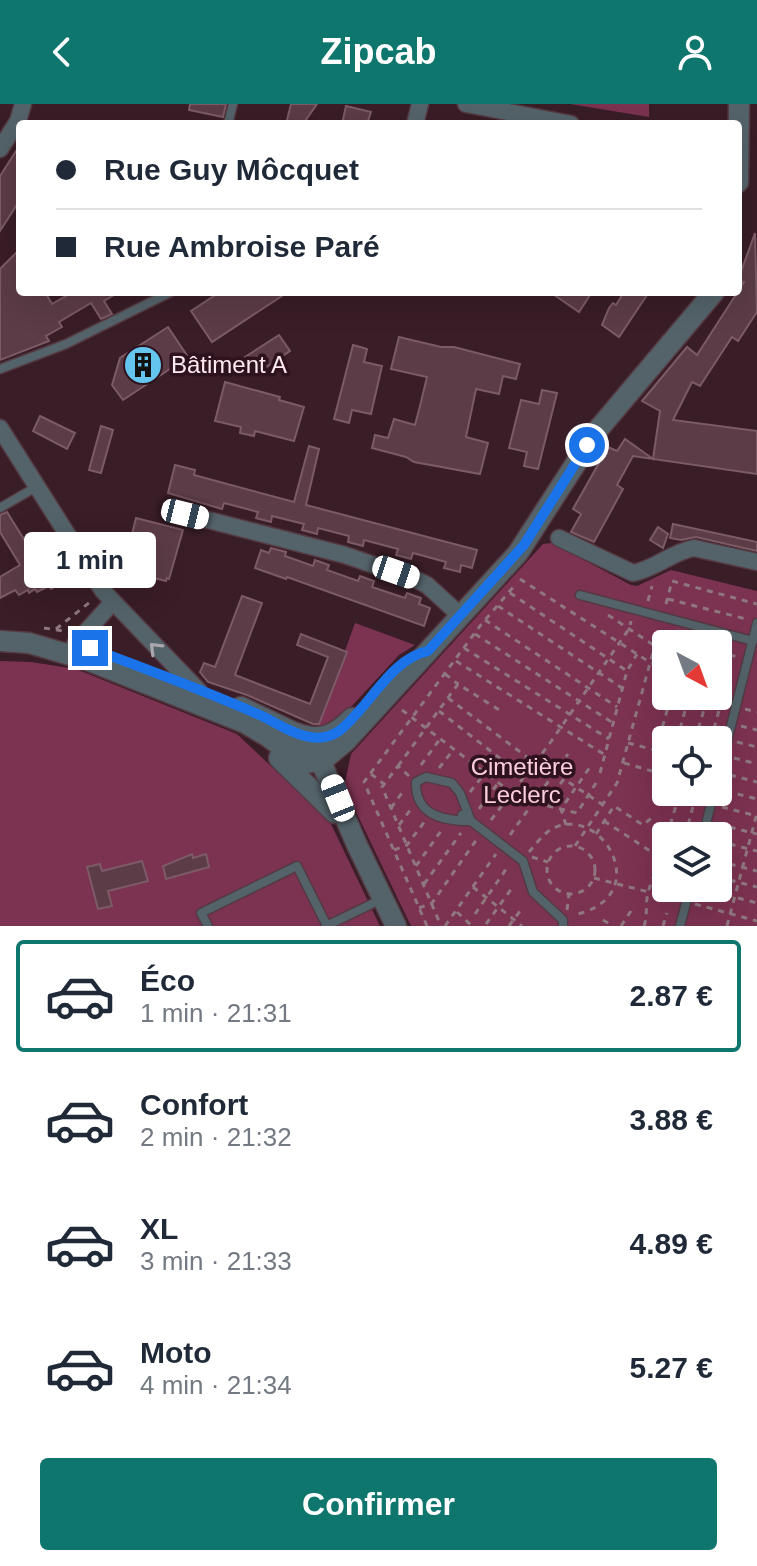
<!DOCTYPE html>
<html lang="fr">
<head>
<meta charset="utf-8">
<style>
  body { margin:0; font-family:Helvetica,sans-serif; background:#f2f2f3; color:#1f2937; height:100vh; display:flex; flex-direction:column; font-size:30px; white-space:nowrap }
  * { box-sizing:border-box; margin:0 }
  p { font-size:26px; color:#747a83 }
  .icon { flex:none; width:44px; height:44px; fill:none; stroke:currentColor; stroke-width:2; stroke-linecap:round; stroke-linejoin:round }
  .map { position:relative; height:822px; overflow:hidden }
  .drawer { display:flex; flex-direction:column; background:#fff; flex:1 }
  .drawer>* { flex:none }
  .hud { position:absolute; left:16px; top:16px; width:726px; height:176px; border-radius:8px; box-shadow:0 8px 32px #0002; display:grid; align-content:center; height:176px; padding:0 40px; background:#fff }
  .needle { width:52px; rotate:139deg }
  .fabs { position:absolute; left:652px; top:526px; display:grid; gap:16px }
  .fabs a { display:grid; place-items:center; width:80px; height:80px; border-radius:8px; background:#fff; box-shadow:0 8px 32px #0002; font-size:40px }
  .end { position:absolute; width:36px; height:36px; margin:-18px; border:10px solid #1a73e8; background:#fff; box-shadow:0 0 0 4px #fff }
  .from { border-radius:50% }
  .bubble { position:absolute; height:56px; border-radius:8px; background:#fff; box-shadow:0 8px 32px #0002; font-size:26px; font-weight:600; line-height:56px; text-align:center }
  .car { position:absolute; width:24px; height:48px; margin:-24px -12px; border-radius:10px; box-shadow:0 0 6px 2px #0007; background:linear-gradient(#fff 24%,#345 0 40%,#fff 0 76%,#345 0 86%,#fff 0) }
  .hud b { display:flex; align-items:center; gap:28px; height:76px; font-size:30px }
  .hud b+b { border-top:2px solid #e0e1e3 }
  .hud i { width:20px; height:20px; background:#1f2937 }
  ul { padding:14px 0 0; list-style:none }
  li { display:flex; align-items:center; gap:24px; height:112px; margin:0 16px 12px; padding:0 24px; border:4px solid transparent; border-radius:8px }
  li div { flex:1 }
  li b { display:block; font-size:30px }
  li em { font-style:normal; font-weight:600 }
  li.on { border-color:#0f766e }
  li>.icon { width:72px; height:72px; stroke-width:1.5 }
  .cta { display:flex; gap:16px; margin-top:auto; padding:16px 40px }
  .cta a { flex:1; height:92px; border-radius:8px; background:#0f766e; color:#fff; font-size:32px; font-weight:600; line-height:92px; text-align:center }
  header { display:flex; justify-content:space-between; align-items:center; height:104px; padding:0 40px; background:#0f766e; color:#fff; font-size:36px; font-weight:600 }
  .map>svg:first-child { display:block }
  .green { fill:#7c3251; fill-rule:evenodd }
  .building { fill:#5b3c47; stroke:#7c5a66; stroke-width:2 }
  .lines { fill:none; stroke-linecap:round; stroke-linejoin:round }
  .service-casing { stroke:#553a43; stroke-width:11 }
  .minor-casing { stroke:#553a43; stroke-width:19 }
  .tertiary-casing { stroke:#553a43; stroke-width:23 }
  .path { stroke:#90777f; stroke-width:3; stroke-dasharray:6 6; stroke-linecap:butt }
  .service { stroke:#54636a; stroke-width:8 }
  .minor { stroke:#54636a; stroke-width:16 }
  .tertiary { stroke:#54636a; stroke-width:20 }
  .oneway { stroke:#aaa6ae }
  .route { stroke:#1a73e8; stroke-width:10 }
  .labels { text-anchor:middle; stroke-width:7; stroke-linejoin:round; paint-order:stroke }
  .poi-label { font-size:24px; fill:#ffeaf1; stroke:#2e131e; text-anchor:start }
  .park-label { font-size:24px; fill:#fccddd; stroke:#2e131e }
</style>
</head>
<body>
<header><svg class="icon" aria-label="back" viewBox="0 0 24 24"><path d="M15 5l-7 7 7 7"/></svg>Zipcab<svg class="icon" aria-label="person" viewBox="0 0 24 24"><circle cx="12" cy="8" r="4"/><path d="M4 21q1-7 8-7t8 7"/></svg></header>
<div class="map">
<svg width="757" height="822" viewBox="0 0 757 822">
  <rect width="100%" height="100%" fill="#391d27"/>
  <g class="green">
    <polygon points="570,0 649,0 649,13"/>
    <path d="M552,439l79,42 6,1 34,-16 86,21v335h-346l-67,-139 7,-33 192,-210zM666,540h52v52h-52zM666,636h52v52h-52zM666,732h52v52h-52z"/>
    <polygon points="355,519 415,541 399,551 337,618 318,622"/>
    <polygon points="0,557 31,558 76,565 237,630 330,718 380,822 0,822"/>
  </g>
  <g class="building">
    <polygon points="190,0 226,0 223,13 189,6"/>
    <polygon points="291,0 317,0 303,20 286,20"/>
    <polygon points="346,2 371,8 367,20 342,20"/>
    <polygon points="20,41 20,96 0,127 0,72"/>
    <polygon points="755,129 757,208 738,237 732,233 700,282 692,278 673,316 757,327 757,370 633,352 617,381 623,385 594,438 571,428 581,410 573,405 608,343 617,347 625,335 653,355 660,307 642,297 687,243 697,251 744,178 738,176"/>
    <polygon points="20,145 20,188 45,188 52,200 73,188 119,188 104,197 112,210 101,215 91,199 59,218 62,223 46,232 49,237 0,256 0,165"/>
    <polygon points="220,188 288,188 212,238 191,207"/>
    <polygon points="550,188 592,188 579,208"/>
    <polygon points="624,188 649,188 619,233 602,221 609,204 613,199 616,201"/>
    <polygon points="168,223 188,253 123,296 112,281 120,254"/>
    <polygon points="279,231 290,247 256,270 245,253"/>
    <polygon points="399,233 441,243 454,243 520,260 516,275 503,272 499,290 476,285 466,333 488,339 480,370 414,358 406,353 372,344 375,331 388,334 394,315 415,321 420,302 427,273 391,265"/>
    <polygon points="353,241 367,245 364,258 382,262 371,310 352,306 349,319 334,315"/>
    <polygon points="225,278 280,293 279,296 304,303 294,337 255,327 254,332 240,329 241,323 215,317"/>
    <polygon points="542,286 557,289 538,365 524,362 527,348 509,344 521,296 539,300"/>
    <polygon points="40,312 75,329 67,345 33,327"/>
    <polygon points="101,322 113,326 101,369 89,366"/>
    <polygon points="309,342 319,345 306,401 477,446 472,464 461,461 460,468 444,464 446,458 413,449 411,455 396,451 398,445 364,436 363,442 348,438 349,432 318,424 317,430 302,426 304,420 272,412 271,418 256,414 258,408 224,399 222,405 168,389 175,361 195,366 194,371 294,398"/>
    <polygon points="7,408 35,453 48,445 52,452 61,446 69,459 60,465 66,476 51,485 49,482 37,488 35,485 29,489 28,486 19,491 15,486 0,494 0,473 20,461 0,428 0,411"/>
    <polygon points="136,414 183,426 169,475 167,474 166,477 126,467 127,463 124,463"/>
    <polygon points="673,420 757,438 757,447 696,433 681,436 670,434"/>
    <polygon points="658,423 668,430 663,444 650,436"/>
    <polygon points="271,444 286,448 285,452 313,462 315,456 329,461 327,466 358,477 360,472 374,477 372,483 405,494 407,489 421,494 419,500 430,504 424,522 287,473 286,475 255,464 261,446 269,449"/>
    <polygon points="242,492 262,499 235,571 310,600 328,553 297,541 301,530 347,548 319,620 313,620 247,591 208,578 200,568 204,559 215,563"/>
    <polygon points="192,750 193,754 206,750 209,763 166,775 163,762"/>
    <polygon points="142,757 148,777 108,787 112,802 98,805 87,763 100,760 102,767"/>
  </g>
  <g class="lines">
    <g class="service-casing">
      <g id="service">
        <polyline points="228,20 233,0"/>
        <polyline points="0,265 66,240 171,188"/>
        <polyline points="0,404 36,383"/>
        <polyline points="580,491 753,537"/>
        <polyline points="718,673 757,519"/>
        <path d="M462,711l9,6c-28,0 -56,-6 -55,-39l10,-5 26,6 8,10 11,28 52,40 10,31 30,28v6"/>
        <polyline points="703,732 714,688"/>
        <polyline points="208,822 201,809 297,762 327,822"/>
        <polyline points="326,822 382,795"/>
        <polyline points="680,822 690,784"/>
      </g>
    </g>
    <g class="minor-casing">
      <g id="minor">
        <polyline points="466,0 571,20"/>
        <polyline points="415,20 420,0"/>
        <polyline points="0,45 18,17 23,0"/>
        <polyline points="0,324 103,487 199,587"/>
        <polyline points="185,410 345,451 417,476 427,481 461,512"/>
        <path d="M559,434l74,35c22,-4 39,-21 61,-25l63,14"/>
        <polyline points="72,551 75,540 112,499"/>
      </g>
    </g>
    <g class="tertiary-casing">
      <g id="tertiary">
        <polyline points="738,78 739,0"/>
        <polyline points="0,537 29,539 87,556 245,619 267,632 304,659 322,657 346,637 518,449 596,328 714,188"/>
        <polyline points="241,603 293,628 318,651 357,741 396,822"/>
        <path d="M296,629c24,9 38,3 56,-15"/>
        <polyline points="279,654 335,709"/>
      </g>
    </g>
    <g class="path">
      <polyline points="520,475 651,559 666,563"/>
      <polyline points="510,489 627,567"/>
      <polyline points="668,495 746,515"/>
      <polyline points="648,497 652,482"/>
      <polyline points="666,500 672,477 757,500"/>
      <polyline points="498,502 622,584"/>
      <polyline points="608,511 655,542"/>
      <polyline points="485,516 617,603"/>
      <polyline points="44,524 64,527"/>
      <polyline points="56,525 90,498"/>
      <polyline points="475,530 613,619"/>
      <polyline points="658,533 685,540"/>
      <polyline points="464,544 609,635"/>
      <polyline points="718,548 738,553"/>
      <polyline points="456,557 605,651"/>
      <polyline points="445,570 458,580"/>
      <polyline points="448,594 535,659"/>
      <polyline points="745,605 757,608"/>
      <polyline points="402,606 512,689"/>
      <polyline points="439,607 524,673"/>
      <polyline points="741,622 757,626"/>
      <polyline points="677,636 689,592"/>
      <polyline points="695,636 708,592"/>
      <polyline points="711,636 726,580"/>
      <polyline points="737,638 757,643"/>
      <polyline points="628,639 666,649"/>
      <polyline points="656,646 671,592"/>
      <polyline points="734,654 757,660"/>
      <polyline points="624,659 666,671"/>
      <polyline points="421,661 440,635"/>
      <polyline points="398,662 458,580 504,609"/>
      <polyline points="439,664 454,645"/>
      <polyline points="600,669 627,567 637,550"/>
      <polyline points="371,670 384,680"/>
      <polyline points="730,671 757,678"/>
      <polyline points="409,672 398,662 382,683 441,822"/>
      <path d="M596,679l-19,30 -33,-8 20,-26c13,9 26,17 39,26"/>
      <polyline points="726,687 757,695"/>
      <polyline points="470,688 485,669"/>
      <polyline points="722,703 757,712"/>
      <polyline points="391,704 404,686"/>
      <polyline points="479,705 498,679"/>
      <polyline points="491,716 550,639 629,525 631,517"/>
      <polyline points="604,717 661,754"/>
      <polyline points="718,720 757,730"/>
      <polyline points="399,721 411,705"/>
      <polyline points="566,721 561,705 590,663"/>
      <polyline points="596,730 614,702 643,721 655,711"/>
      <polyline points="510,731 568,650"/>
      <polyline points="667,732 680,688"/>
      <polyline points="685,732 697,688"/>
      <polyline points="718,737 757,747"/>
      <circle cx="571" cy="766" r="24"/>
      <polyline points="575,742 617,679 660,523"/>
      <polyline points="394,746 407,741 425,717"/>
      <path d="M529,748c8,-9 16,-21 27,-25 49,-20 99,72 17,88"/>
      <polyline points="532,753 548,758"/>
      <polyline points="718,757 757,767"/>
      <polyline points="416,762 441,727"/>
      <polyline points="718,773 757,783"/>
      <polyline points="594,774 676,795"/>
      <polyline points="424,780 461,729"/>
      <polyline points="473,783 522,822"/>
      <polyline points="703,785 757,799"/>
      <polyline points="695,800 757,817"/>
      <polyline points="419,804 432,799 477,735"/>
      <polyline points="567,806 569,790"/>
      <polyline points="457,808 472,822"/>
      <polyline points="475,810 509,761"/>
      <polyline points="603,816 613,822"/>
      <polyline points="486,820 512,784"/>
      <polyline points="427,822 364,678 480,522 515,481"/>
      <polyline points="445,822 496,750"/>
      <polyline points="509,822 523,803"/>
      <polyline points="621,822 631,807"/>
      <path d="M644,822c4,-11 1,-22 4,-33 4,-17 14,-31 18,-51"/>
      <polyline points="663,822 667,809"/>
      <polyline points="727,822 757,709"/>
    </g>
    <use href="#service" class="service"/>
    <use href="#minor" class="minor"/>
    <use href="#tertiary" class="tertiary"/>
  </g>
  <defs><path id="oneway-chevron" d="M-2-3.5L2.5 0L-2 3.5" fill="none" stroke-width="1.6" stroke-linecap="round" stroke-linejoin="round" transform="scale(2)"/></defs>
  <use class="oneway" href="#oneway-chevron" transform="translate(155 544) rotate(-135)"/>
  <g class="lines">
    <path class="route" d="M90,544c55,21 111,41 165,65 18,7 35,21 55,24 11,2 20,0 29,-6 29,-22 52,-73 89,-80l96,-106 63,-100"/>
  </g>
  <defs>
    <g id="building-disc" transform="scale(2)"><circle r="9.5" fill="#64c5ee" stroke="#2e131e"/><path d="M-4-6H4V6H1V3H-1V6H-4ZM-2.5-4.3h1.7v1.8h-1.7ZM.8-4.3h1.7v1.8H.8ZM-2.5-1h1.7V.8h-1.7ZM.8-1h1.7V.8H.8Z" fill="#111"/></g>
  </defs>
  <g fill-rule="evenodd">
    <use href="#building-disc" x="143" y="261"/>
  </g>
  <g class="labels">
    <g class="poi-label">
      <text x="171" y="269">Bâtiment A</text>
    </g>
    <g class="park-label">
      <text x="522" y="671">Cimetière<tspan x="522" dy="28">Leclerc</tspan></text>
    </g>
  </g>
</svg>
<div class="fabs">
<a><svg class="needle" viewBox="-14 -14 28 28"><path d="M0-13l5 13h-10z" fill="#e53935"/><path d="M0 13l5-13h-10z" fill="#747a83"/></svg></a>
<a><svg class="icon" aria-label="locate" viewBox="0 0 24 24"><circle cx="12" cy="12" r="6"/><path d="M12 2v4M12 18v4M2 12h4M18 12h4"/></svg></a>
<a><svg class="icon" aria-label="layers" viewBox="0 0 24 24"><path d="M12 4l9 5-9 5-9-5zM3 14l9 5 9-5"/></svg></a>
</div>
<i class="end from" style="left:587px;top:341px"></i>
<i class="end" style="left:90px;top:544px"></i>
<div class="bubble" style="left:24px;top:428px;width:132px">1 min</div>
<i class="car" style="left:185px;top:410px;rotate:104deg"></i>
<i class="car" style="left:396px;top:468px;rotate:109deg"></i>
<i class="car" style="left:338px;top:694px;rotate:338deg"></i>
<div class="hud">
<b><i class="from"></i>Rue Guy Môcquet</b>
<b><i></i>Rue Ambroise Paré</b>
</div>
</div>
<section class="drawer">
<ul>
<li class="on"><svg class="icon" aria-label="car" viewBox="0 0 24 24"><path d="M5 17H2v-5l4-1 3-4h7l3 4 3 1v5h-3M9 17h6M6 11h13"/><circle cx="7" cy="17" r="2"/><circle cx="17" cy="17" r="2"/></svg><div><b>Éco</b><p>1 min · 21:31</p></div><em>2.87 €</em></li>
<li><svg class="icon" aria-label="car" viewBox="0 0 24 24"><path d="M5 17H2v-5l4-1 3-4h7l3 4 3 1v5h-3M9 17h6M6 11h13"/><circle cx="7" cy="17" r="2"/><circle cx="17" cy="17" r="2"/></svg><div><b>Confort</b><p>2 min · 21:32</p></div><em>3.88 €</em></li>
<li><svg class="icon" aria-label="car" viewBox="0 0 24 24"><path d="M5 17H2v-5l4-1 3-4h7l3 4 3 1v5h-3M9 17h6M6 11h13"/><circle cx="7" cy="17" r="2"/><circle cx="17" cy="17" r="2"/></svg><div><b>XL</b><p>3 min · 21:33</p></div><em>4.89 €</em></li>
<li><svg class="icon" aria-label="car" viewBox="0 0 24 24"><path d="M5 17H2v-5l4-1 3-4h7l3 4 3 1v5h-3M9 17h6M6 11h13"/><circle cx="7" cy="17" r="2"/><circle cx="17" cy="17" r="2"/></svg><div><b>Moto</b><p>4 min · 21:34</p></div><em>5.27 €</em></li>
</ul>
<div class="cta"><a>Confirmer</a></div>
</section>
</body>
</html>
